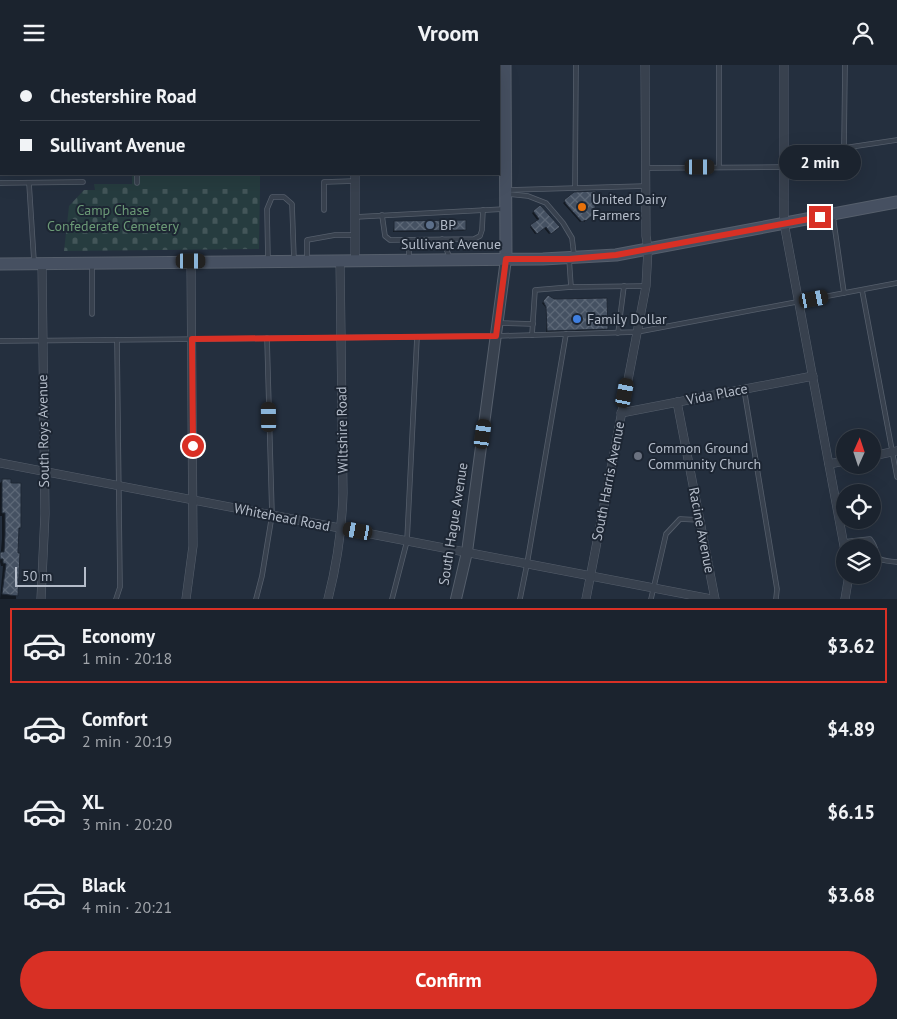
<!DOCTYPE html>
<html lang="en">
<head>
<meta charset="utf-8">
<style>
  body { margin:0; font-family:"PT Sans",sans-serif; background:#282f3a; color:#f1f3f6; height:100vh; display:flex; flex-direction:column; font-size:19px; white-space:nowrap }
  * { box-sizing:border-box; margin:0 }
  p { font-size:16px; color:#a0a4aa }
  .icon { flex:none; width:28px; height:28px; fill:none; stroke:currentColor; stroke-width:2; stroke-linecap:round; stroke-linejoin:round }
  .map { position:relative; height:534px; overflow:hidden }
  .details { display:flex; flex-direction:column; background:#1b232e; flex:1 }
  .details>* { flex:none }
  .top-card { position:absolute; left:0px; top:0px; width:500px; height:110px; box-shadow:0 5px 20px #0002,0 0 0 1px #39404a; display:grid; align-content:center; height:110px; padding:0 20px; background:#1b232e }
  .needle { width:32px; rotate:3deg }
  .controls { position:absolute; left:836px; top:364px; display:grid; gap:10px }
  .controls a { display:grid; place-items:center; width:45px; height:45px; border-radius:50%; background:#1b232e; box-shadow:0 5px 20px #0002,0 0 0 1px #39404a; font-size:25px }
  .scale { position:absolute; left:15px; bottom:12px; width:71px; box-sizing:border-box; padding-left:5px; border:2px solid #b4bcc9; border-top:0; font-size:14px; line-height:18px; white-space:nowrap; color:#b4bcc9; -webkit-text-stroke:4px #1d2633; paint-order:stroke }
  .end { position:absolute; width:22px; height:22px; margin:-11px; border:6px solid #d93025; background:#fff; box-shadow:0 0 0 2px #fff }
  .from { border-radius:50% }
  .bubble { position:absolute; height:35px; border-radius:18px; background:#1b232e; box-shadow:0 5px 20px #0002,0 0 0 1px #39404a; font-size:16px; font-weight:600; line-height:35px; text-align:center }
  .car { position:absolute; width:15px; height:30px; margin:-15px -8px; border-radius:6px; box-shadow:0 0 4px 1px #0007; background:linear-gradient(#222 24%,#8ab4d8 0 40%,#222 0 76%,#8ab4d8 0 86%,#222 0) }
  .top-card b { display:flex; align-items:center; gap:18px; height:48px; font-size:19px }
  .top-card b+b { border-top:1px solid #39404a }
  .top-card i { width:12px; height:12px; background:#f1f3f6 }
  ul { padding:9px 0 0; list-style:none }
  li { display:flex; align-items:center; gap:15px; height:75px; margin:0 10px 8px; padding:0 10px; border:2px solid transparent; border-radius:0px }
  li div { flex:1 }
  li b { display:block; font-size:19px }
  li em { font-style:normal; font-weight:600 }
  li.selected { border-color:#d93025 }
  li>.icon { width:45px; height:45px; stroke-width:1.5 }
  .cta { display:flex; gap:10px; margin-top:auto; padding:10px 20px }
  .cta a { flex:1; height:58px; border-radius:30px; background:#d93025; color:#fff; font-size:20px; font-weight:600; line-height:58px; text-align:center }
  header { display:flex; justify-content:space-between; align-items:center; height:65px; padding:0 20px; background:#1b232e; font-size:22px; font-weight:600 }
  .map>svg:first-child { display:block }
  .cemetery { fill:url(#cemetery-stones) }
  .park { fill:#263c3f }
  .shadow { fill:#0007 }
  .building { fill:url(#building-cross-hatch); stroke:#1f2835 }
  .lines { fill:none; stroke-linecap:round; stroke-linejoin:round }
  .service-casing { stroke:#565f6c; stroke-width:5.5 }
  .minor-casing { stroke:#565f6c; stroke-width:9 }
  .tertiary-casing { stroke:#565f6c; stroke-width:12 }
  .secondary-casing { stroke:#565f6c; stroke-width:13 }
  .service { stroke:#38414e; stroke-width:4 }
  .minor { stroke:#38414e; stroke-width:8 }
  .tertiary { stroke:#38414e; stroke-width:10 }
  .secondary { stroke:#465061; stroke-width:11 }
  .route { stroke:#d93025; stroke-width:6 }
  .food-dot { fill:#e8710a; stroke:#1d2633; stroke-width:2 }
  .service-dot { fill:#5c6f8a; stroke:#1d2633; stroke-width:2 }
  .shop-dot { fill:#3f7fe0; stroke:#1d2633; stroke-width:2 }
  .worship-dot { fill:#6b7280; stroke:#1d2633; stroke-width:2 }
  .labels { text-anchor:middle; stroke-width:4; stroke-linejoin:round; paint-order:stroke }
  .poi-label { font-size:14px; fill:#b4bcc9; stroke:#1d2633; text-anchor:start }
  .park-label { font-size:14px; fill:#6b9a76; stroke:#1d2633 }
  .street-label { font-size:14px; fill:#b4bcc9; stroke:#1d2633 }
</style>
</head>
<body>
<header><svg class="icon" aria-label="menu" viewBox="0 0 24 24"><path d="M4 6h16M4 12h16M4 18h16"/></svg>Vroom<svg class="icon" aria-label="person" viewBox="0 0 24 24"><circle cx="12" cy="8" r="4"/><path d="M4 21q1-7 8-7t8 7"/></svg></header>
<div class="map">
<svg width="897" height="534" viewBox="0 0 897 534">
  <defs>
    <pattern id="cemetery-stones" width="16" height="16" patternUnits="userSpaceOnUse" patternTransform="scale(1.25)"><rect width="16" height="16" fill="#263c3f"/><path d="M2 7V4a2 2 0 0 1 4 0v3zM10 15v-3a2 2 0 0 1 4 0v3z" fill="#435659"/></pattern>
    <pattern id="building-cross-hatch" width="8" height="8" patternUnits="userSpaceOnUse" patternTransform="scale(1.25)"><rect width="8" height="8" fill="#455162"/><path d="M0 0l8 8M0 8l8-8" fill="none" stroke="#5d6877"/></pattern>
  </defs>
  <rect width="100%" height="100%" fill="#242f3e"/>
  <polygon class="cemetery" points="94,119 132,119 132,124 260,124 259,184 64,186 69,141 84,125 95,125"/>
  <g class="park">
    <rect x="132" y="0" width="210" height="1"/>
    <rect x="132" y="109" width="128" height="15"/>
  </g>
  <g class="shadow">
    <rect x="428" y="0" width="55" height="1"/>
    <polygon points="428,109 478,109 476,111 428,111"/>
    <polygon points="575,128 592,150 584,157 583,155 580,157 563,138"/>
    <polygon points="540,142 558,162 549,169 544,163 535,169 530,162 538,156 532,148"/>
    <polygon points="395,157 465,165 463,166 393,167"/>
    <polygon points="549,232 606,264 605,265 546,267 546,243 542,238"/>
    <polygon points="3,415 20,463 18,465 16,534 0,534 3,501 1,501 0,497 2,474 2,451 0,451 0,418"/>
  </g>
  <g class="building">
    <polygon points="596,126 595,146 592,149 593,150 586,156 585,155 582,157 566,139 564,135 574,127"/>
    <polygon points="540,140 560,162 551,169 546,162 537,169 530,160 539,154 533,146"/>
    <polygon points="466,155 466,165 394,166 394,156"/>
    <polygon points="548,230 554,234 607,233 608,264 547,266 546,242 543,236"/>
    <polygon points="2,414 11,414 11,418 21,418 21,463 19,463 18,488 20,488 18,531 2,529 6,499 3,498 3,494 0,494 0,487 4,487 5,470 5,448 2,448"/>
  </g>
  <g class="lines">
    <g class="service-casing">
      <g id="service">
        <polyline points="136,0 136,1"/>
        <polyline points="411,0 411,1"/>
        <polyline points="386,1 386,0"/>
        <polyline points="844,83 845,0"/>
        <polyline points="784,92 897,75"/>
        <polyline points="719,102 719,0"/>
        <polyline points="646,103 784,102"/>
        <polyline points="137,109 137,118"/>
        <polyline points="0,118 83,117"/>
        <polyline points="29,118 34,196"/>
        <polyline points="575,123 576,0"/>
        <polyline points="508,125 646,121"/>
        <polyline points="508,129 528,131 546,138 563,158 572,173 574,190"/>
        <polyline points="324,145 324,117 355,116"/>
        <polyline points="382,150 385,171 390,175 474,174 480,171 482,165 483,145"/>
        <polyline points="833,151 844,228"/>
        <polyline points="355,152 505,144"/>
        <polyline points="442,174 450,193"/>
        <polyline points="409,193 409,175"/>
        <polyline points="569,193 571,222 645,221"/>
        <polyline points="268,195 267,144 272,132 284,132 292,139 294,195"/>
        <polyline points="307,195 307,175 335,170 355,170"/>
        <polyline points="862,225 897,412"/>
        <polyline points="92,249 92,200"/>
        <polyline points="498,258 533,259"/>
        <polyline points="618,268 624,221"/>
        <polyline points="532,270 535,225 571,222"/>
        <polyline points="0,276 496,271 637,267 897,218"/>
        <polyline points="744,324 777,524 776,534"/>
        <path d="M843,477l27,-3c13,16 -3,21 27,23"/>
        <polyline points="116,534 120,522 117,275"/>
        <polyline points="256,534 262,511 272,450 267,273"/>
        <polyline points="392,534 407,476 417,272"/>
        <polyline points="520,534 527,499 566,269"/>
        <polyline points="651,534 666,469 680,454 700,455"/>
      </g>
    </g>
    <g class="minor-casing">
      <g id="minor">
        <polyline points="66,0 66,1"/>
        <polyline points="784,0 784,158 845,486"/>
        <polyline points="355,1 355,0"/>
        <polyline points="0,36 1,37"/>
        <polyline points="355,109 355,195"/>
        <polyline points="677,337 715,534"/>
        <polyline points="621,348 813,311"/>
        <polyline points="872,391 897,386"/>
        <polyline points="0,398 711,534"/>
        <polyline points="829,399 845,396"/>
        <polyline points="41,534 45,449 42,198"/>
        <polyline points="186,534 193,481 191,196"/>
        <path d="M328,534c9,-35 14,-70 15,-106l-3,-233"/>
        <polyline points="586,534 646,221 648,184 646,171 645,0"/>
        <polyline points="845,534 849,510"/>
      </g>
    </g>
    <g class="tertiary-casing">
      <polyline id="tertiary" points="456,534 467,487 506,194"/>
    </g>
    <g class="secondary-casing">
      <g id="secondary">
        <polyline points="505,0 506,194"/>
        <polyline points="0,199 543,194 616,190 897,137"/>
      </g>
    </g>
    <use href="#service" class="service"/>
    <use href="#minor" class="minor"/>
    <use href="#tertiary" class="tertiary"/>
    <use href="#secondary" class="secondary"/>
  </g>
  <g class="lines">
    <polyline class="route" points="193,381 192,274 496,271 506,194 569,194 616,190 820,152"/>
  </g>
  <circle class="food-dot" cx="582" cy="142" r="5"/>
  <circle class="service-dot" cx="430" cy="160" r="5"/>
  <circle class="shop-dot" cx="577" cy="254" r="5"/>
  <circle class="worship-dot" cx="638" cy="391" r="5"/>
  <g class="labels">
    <g class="poi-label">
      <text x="592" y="139">United Dairy<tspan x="592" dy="16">Farmers</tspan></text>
      <text x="440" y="165">BP</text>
      <text x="587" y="259">Family Dollar</text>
      <text x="648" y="388">Common Ground<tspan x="648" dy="16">Community Church</tspan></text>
    </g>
    <g class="park-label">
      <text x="113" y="150">Camp Chase<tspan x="113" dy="16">Confederate Cemetery</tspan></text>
    </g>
    <g class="street-label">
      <text x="451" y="184">Sullivant Avenue</text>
      <text transform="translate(717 329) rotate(-11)" y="5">Vida Place</text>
      <text transform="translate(342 365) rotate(-91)" y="5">Wiltshire Road</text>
      <text transform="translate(43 366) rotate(-91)" y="5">South Roys Avenue</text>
      <text transform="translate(608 416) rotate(-79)" y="5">South Harris Avenue</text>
      <text transform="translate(282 452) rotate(11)" y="5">Whitehead Road</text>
      <text transform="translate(453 459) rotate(-81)" y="5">South Hague Avenue</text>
      <text transform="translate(702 465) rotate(79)" y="5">Racine Avenue</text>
    </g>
  </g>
</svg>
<div class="controls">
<a><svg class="needle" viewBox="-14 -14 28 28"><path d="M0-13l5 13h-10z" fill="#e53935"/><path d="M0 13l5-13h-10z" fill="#a0a4aa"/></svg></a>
<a><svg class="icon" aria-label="locate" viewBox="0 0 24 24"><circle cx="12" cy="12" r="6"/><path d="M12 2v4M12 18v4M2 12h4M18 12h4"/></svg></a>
<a><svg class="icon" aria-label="layers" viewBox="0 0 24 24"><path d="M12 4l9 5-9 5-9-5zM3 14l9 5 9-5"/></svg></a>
</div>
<div class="scale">50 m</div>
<i class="end from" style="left:193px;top:381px"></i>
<i class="end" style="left:820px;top:152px"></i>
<div class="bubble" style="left:779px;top:80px;width:82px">2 min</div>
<i class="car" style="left:700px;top:102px;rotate:90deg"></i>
<i class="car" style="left:191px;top:196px;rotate:90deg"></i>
<i class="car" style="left:814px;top:234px;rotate:79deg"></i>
<i class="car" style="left:625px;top:328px;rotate:11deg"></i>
<i class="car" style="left:269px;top:352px;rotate:359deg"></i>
<i class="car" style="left:483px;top:369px;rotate:8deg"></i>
<i class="car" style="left:358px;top:466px;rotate:280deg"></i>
<div class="top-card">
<b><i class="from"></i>Chestershire Road</b>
<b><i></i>Sullivant Avenue</b>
</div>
</div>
<section class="details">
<ul>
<li class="selected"><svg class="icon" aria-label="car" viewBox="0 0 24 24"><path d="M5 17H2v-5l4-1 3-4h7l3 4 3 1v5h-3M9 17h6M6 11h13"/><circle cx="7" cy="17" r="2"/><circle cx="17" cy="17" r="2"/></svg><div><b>Economy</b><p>1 min · 20:18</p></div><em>$3.62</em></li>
<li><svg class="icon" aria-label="car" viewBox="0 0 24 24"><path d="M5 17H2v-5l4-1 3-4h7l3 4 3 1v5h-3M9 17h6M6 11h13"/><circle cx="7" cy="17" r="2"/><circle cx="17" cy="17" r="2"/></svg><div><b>Comfort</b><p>2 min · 20:19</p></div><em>$4.89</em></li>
<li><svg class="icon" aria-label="car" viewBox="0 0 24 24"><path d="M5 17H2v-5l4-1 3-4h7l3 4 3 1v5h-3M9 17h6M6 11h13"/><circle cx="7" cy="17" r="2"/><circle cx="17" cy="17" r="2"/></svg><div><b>XL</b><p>3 min · 20:20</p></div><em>$6.15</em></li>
<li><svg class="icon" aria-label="car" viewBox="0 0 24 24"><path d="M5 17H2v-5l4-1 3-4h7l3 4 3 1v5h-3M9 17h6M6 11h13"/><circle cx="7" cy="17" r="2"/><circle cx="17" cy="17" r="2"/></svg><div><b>Black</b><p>4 min · 20:21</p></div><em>$3.68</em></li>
</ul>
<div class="cta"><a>Confirm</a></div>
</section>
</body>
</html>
